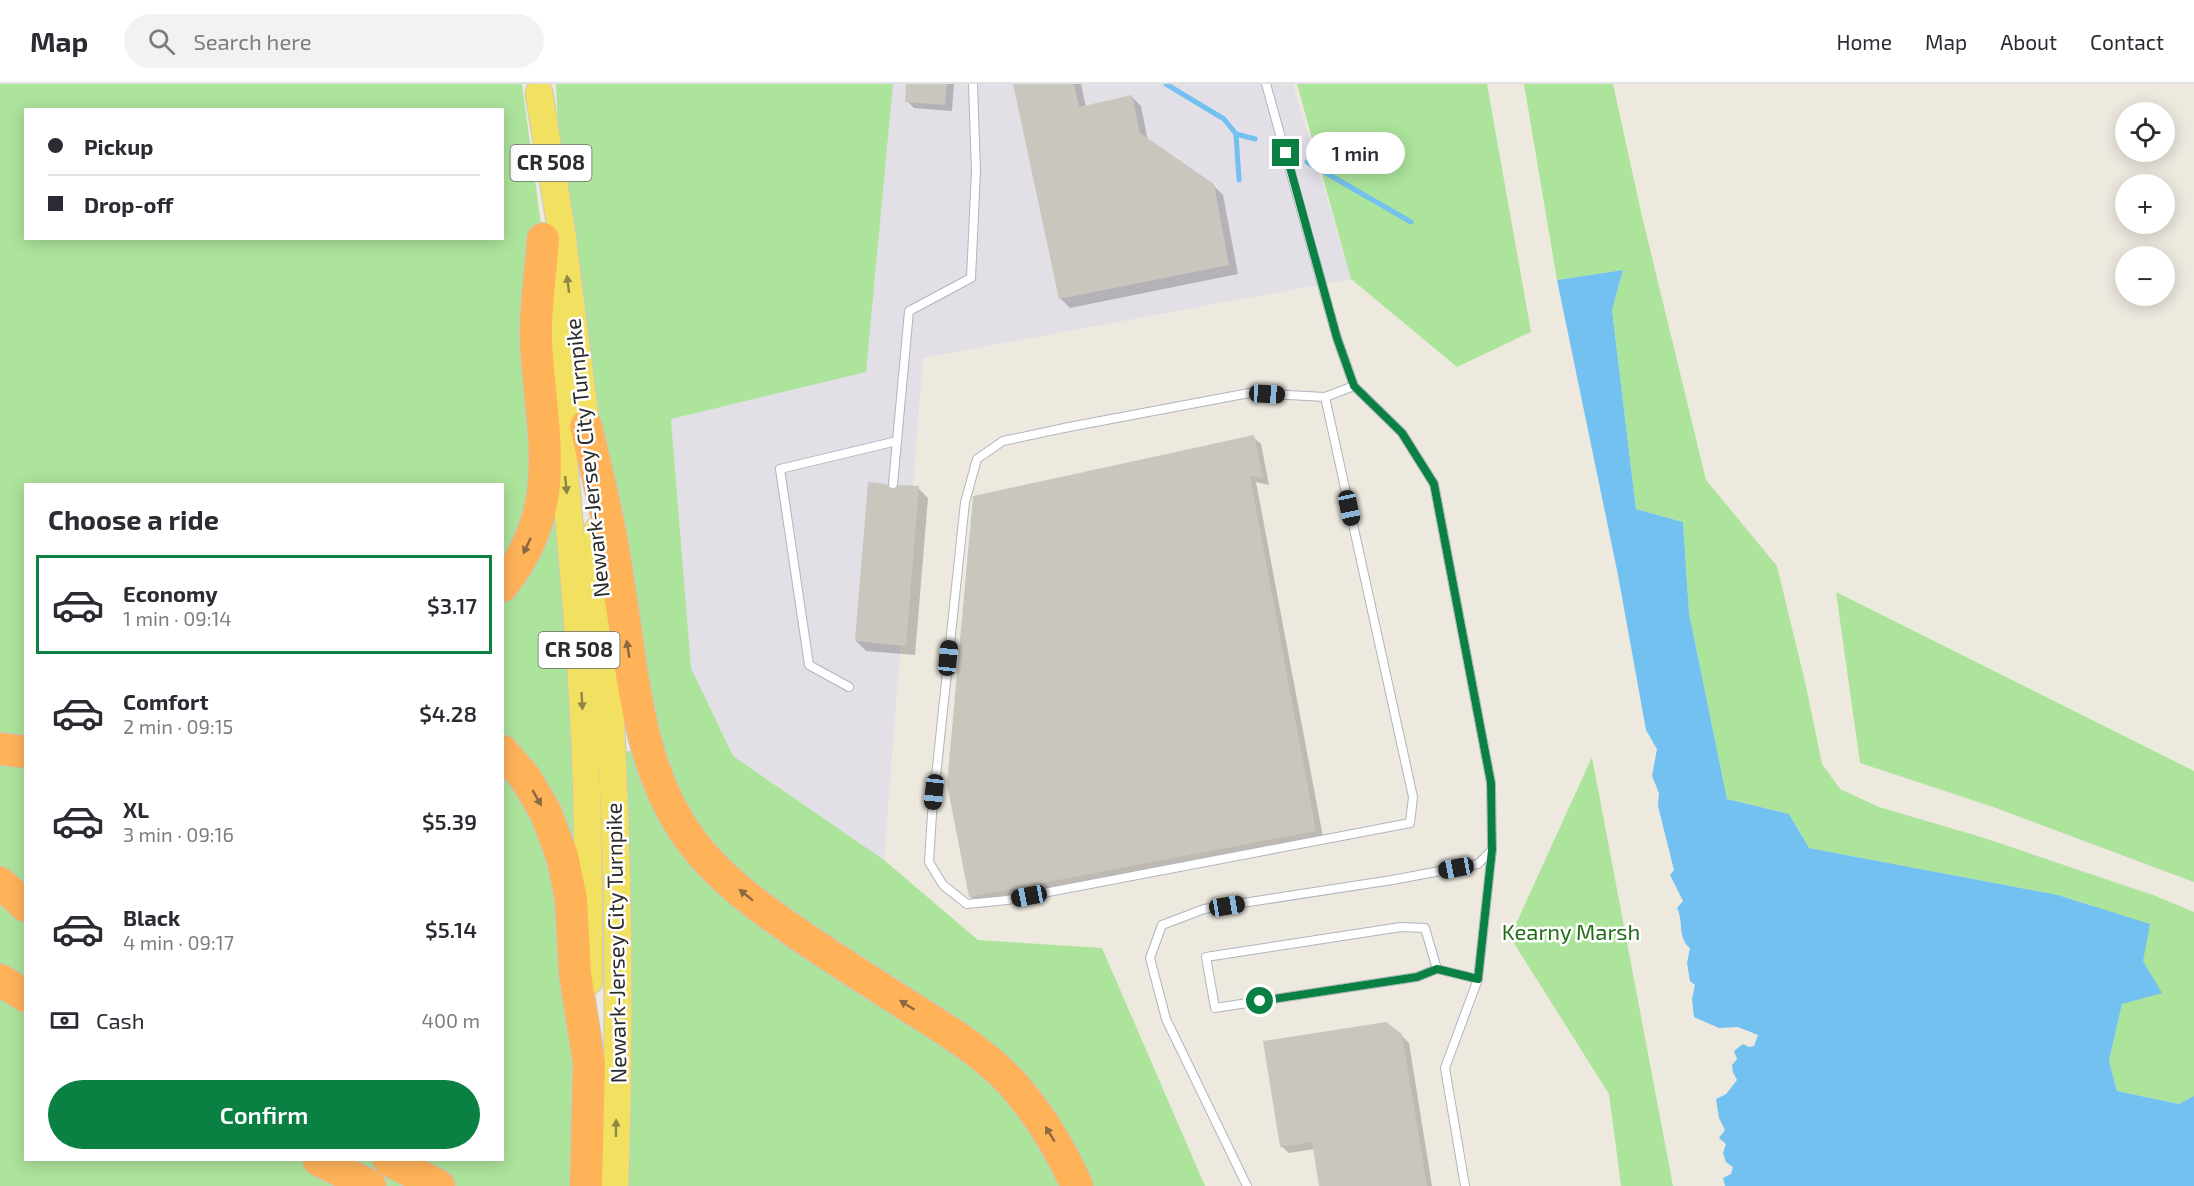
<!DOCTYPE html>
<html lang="en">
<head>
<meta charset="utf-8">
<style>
  body { margin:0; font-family:"Exo 2",sans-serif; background:#f2f2f3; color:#2b2b33; height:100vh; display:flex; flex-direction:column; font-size:22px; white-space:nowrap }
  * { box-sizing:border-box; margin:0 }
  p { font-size:20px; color:#7c7c81 }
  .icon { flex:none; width:33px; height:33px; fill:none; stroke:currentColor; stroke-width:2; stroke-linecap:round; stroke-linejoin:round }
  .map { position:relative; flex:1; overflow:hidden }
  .drawer { position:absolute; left:24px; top:399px; width:480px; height:678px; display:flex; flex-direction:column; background:#fff; border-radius:0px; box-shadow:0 3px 15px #0003 }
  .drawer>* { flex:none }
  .hud { position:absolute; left:24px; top:24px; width:480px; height:132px; border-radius:0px; box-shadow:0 3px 15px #0003; display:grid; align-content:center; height:132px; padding:0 24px; background:#fff }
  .buttons { position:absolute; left:2115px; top:18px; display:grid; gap:12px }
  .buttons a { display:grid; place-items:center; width:60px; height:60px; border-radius:50%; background:#fff; box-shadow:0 3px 15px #0003; font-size:30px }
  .end { position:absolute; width:27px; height:27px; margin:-14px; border:8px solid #0b8043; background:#fff; box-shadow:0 0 0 3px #fff }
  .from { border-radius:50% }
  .bubble { position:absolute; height:42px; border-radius:21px; background:#fff; box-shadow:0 3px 15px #0003; font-size:20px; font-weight:600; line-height:42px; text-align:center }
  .car { position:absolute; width:18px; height:36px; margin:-18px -9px; border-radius:8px; box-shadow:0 0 4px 2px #0007; background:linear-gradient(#222 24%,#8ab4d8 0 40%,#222 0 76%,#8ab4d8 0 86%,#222 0) }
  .hud b { display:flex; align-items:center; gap:21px; height:57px; font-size:22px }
  .hud b+b { border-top:2px solid #e1e1e2 }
  .hud i { width:15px; height:15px; background:#2b2b33 }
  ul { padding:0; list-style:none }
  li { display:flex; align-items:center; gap:18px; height:99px; margin:0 12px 9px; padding:0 12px; border:3px solid transparent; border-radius:0px }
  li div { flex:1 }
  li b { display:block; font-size:22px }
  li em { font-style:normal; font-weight:600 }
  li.active { border-color:#0b8043 }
  li>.icon { width:54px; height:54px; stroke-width:1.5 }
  h2 { padding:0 24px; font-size:27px; line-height:72px }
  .pay { display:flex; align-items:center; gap:15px; height:66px; padding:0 24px; font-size:22px }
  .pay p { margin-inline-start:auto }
  .cta { display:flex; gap:12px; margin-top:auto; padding:12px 24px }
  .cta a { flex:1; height:69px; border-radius:36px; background:#0b8043; color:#fff; font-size:24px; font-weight:600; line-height:69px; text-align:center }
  header { display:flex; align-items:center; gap:36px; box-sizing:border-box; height:84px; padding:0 30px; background:#fff; border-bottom:2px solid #e1e1e2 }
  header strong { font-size:28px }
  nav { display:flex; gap:33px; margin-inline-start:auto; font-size:21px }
  .search { width:420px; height:54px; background:#f2f2f3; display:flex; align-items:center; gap:15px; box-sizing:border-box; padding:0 21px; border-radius:33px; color:#7c7c81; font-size:22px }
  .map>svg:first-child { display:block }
  .industrial { fill:#e2dfe7 }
  .green { fill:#ace49b; fill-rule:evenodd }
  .water { fill:#72c1f0 }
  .shadow { fill:#0003 }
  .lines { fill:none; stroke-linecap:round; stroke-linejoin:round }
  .stream { stroke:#72c1f0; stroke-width:5 }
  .building { fill:#c9c7bd }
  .lane-casing { stroke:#b2b3c0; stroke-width:10 }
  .primary-casing { stroke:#c8c8c8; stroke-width:29 }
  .highway-casing { stroke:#c8c8c8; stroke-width:34 }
  .lane { stroke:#fff; stroke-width:8 }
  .primary { stroke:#f2e060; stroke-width:27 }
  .highway { stroke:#ffb359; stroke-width:32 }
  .oneway { fill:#8f8646 }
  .oneway2 { fill:#8b6940 }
  .route { stroke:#0b8043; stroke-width:8 }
  .labels { text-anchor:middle; stroke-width:5; stroke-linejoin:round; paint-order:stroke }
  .shield { fill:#fff; stroke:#6b6b6b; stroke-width:1.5 }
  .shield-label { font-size:21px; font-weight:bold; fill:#2c2c2c }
  .street-label { font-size:22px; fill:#2c2c2c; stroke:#fff }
  .park-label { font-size:22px; fill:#226c1a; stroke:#fff }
</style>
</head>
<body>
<header>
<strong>Map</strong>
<div class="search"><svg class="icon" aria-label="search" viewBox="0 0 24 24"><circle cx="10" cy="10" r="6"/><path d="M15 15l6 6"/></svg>Search here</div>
<nav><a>Home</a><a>Map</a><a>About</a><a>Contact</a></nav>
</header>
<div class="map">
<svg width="2194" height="1102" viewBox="0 0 2194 1102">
  <rect width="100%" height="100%" fill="#eee9df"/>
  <polygon class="industrial" points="893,0 1293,0 1351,195 923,274 884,776 733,672 691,584 671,334 866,288"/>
  <g class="green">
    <path d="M0,0h522l21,155 19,211 24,736h-586zM26,26h476v128h-476zM26,400h476v676h-476z"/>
    <polygon points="556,0 893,0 866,288 671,335 691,584 733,672 884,776 978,856 1102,864 1205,1102 615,1102 613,670 646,664 562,150"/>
    <polygon points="1297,0 1487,0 1531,248 1457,283 1351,195"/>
    <polygon points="1524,0 1613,0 1641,128 1706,396 1777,482 1806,602 1822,680 1840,705 1879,723 1981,753 2153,811 2194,828 2194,1012 2179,1020 2117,1007 2109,977 2122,920 2094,822 2058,811 1809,764 1789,730 1727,715 1689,529 1683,438 1636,425 1612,226 1623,186 1557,196"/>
    <polygon points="1836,508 2194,687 2194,798 1993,723 1860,679"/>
    <polygon points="1592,673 1673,1102 1621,1102 1609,1010 1510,853"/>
  </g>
  <path class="water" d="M1623,186l-11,40 24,199 47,13 6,91 38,186 62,15 20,34 249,47 92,29 -7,37 19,32 -40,11 -13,57 8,30 62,13 15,-8v90h-469l-2,-8 8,-4 2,-7 -7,-5 -3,-9 3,-9 -7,-6 6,-8 -6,-12 -3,-19 10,-5 11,-14 -4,-8 -1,-7 5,-6 -3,-8 9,-7 6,3 5,-1 4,-11 -20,-8 -19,1 -25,-11 -2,-18 3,-14 -5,-4 -3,-18 3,-15c-13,-11 -6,-26 -13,-40l6,-7 -13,-26 4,-5 -16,-64 1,-13 -7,-17 5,-27 -11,-19 -28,-155 -61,-295z"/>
  <g class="shadow">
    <polygon points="908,0 954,0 952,27 914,24 907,17"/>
    <polygon points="1015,0 1081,0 1086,23 1132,13 1141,22 1148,57 1213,101 1223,111 1238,190 1070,224 1060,214"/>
    <polygon points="1253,353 1261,360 1269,401 1256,398 1323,753 977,819 970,812"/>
    <polygon points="886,401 893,408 918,404 928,414 915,571 866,567 856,557"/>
    <polygon points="1401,951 1409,959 1432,1102 1321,1102 1315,1065 1289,1069 1281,1062"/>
  </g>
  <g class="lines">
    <g class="stream">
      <polyline points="1166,0 1224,35 1236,50 1239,96"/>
      <polyline points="1236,50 1255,55"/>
      <polyline points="1307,78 1411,138"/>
    </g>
  </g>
  <g class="building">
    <polygon points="906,0 947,0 945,21 905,18"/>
    <polygon points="1013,0 1074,0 1079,23 1132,11 1140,49 1214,100 1229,181 1059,215"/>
    <polygon points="1254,351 1263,394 1250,392 1316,747 969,813 947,700 973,412"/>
    <polygon points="868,398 887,400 889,405 893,406 899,401 919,402 906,562 855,557"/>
    <polygon points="1386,938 1402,950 1427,1102 1319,1102 1312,1058 1280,1063 1263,957"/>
  </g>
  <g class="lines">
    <g class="lane-casing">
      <g id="lane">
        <polyline points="1266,0 1337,254 1354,302 1402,349 1434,400 1491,699 1492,766 1478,895 1445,984 1465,1102"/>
        <polyline points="1325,313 1413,713 1410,739 1007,816 967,820 943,801 929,778 932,730 965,418 977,375 1003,357 1069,343 1249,309 1325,313 1354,302"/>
        <polyline points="893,400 897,357"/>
        <polyline points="849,603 809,581 780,385 897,357 909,227 971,194 976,87 973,0"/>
        <polyline points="1437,885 1425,844 1401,843 1206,873 1215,924 1417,893 1437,885 1478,895"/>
        <polyline points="1247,1102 1166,935 1150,874 1162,841 1204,825 1392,796 1478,780 1492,766"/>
      </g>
    </g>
    <g class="primary-casing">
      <g id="primary">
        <polyline points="539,9 562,150 589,364"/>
        <path d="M548,214c12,125 25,250 33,375 7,102 8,205 8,308"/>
        <path d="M597,447c20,218 25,436 18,655"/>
      </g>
    </g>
    <g class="highway-casing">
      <g id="highway">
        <path d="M586,342c9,40 20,81 27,122 6,38 12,76 17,114 10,65 22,126 62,180 25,33 59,59 93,83 41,29 83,55 125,82 35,22 71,44 100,74 28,31 50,67 67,105"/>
        <path d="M502,502c65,-81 38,-154 34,-247 -1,-32 5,-67 7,-100"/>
        <polyline points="0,665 26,668"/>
        <polyline points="502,667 524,692 545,727 562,772 571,815 575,890 589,979 586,1102"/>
        <polyline points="0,799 26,822"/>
        <polyline points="0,896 26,912"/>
        <polyline points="319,1076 370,1102"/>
        <polyline points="389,1076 439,1102"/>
      </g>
    </g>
    <use href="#lane" class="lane"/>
    <use href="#primary" class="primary"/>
    <use href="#highway" class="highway"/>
  </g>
  <defs><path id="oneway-solid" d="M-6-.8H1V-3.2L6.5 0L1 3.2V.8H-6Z" transform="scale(1.5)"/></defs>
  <g class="oneway">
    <use href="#oneway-solid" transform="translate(568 200) rotate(-97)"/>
    <use href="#oneway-solid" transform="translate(566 401) rotate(84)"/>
    <use href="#oneway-solid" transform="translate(582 617) rotate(87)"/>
    <use href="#oneway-solid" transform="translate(616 1044) rotate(-89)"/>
  </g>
  <g class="oneway2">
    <use href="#oneway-solid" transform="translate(527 462) rotate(115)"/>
    <use href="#oneway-solid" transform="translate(628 565) rotate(-99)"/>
    <use href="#oneway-solid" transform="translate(537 714) rotate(60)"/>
    <use href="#oneway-solid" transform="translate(746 811) rotate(-141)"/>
    <use href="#oneway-solid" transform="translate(907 921) rotate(-148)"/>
    <use href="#oneway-solid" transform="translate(1050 1050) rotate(-121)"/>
  </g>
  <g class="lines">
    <polyline class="route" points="1260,917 1417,893 1437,885 1478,895 1492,766 1491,699 1434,400 1402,349 1354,302 1337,254 1286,69"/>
  </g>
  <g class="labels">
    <g class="shield">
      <rect x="510.5" y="61" width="81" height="36" rx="4.5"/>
      <rect x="538.5" y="548" width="81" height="36" rx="4.5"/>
    </g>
    <g class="shield-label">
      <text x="551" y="86">CR 508</text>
      <text x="579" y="573">CR 508</text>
    </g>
    <g class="street-label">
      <text transform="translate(587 374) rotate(-96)" y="8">Newark-Jersey City Turnpike</text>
      <text transform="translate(616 859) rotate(-91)" y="8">Newark-Jersey City Turnpike</text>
    </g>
    <g class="park-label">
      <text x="1571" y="856">Kearny Marsh</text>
    </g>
  </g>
</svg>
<div class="buttons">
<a><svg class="icon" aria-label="locate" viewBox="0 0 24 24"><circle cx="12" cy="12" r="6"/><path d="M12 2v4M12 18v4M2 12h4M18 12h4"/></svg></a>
<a>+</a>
<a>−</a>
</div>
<i class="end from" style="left:1260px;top:917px"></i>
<i class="end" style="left:1286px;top:69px"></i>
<div class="bubble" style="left:1306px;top:48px;width:99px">1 min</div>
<i class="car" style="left:1267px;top:310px;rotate:93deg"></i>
<i class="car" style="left:1349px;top:424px;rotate:168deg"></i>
<i class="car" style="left:948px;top:574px;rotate:6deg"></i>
<i class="car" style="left:934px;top:708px;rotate:186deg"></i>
<i class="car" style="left:1456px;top:784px;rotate:259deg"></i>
<i class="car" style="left:1029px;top:812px;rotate:259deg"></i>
<i class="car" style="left:1227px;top:822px;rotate:81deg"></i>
<div class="hud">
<b><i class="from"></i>Pickup</b>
<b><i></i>Drop-off</b>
</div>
<section class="drawer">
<h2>Choose a ride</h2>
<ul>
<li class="active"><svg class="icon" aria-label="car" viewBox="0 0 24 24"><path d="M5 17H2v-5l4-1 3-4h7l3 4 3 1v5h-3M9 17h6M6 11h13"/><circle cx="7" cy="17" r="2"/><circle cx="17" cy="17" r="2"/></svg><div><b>Economy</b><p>1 min · 09:14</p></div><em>$3.17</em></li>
<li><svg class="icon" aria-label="car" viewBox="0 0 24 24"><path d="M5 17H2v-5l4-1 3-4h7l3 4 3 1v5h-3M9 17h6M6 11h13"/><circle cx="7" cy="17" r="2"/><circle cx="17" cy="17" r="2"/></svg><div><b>Comfort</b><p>2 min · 09:15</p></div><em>$4.28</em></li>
<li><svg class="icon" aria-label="car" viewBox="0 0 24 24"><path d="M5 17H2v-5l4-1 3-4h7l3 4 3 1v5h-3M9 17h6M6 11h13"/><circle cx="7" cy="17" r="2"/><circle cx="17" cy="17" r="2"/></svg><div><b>XL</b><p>3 min · 09:16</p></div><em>$5.39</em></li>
<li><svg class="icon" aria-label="car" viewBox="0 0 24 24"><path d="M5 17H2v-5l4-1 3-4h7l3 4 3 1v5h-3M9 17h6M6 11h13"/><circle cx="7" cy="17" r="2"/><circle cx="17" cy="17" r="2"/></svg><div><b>Black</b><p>4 min · 09:17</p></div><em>$5.14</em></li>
</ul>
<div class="pay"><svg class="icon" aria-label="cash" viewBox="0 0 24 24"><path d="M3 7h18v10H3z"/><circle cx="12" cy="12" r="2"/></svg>Cash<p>400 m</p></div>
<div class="cta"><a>Confirm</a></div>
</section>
</div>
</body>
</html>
